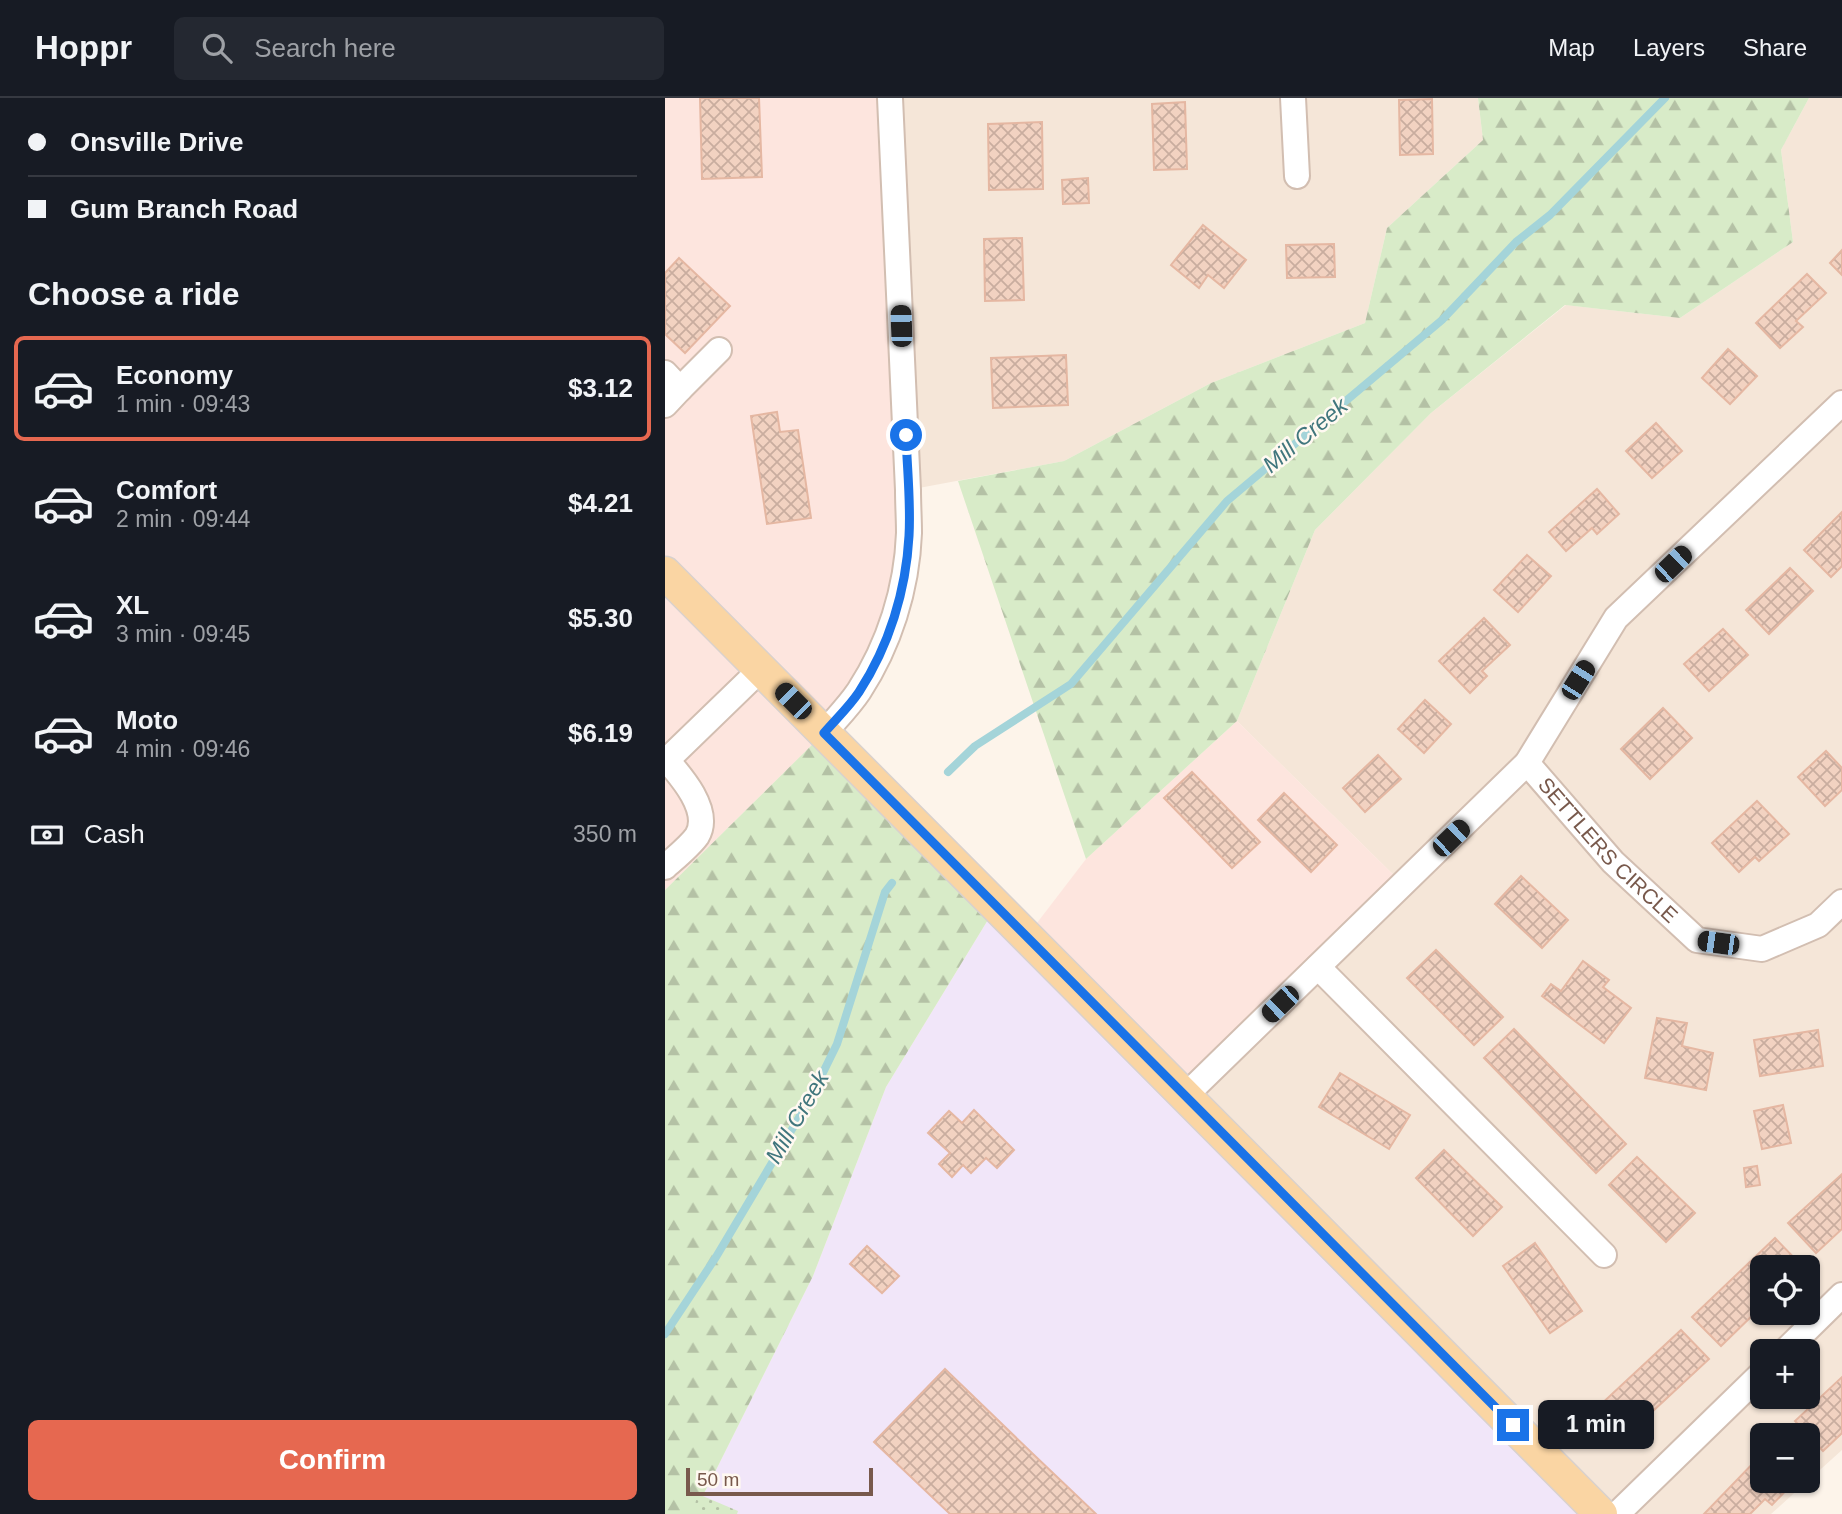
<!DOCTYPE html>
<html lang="en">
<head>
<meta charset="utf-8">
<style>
  body { margin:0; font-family:Arial,sans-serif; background:#242831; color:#f1f3f6; height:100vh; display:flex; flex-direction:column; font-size:26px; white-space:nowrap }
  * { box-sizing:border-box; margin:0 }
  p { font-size:23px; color:#9ea1a6 }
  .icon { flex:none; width:38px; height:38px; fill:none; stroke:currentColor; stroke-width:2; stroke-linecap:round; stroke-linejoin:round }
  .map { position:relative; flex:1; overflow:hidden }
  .details { display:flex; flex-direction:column; background:#171b24; width:665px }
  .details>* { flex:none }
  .banner { display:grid; align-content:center; height:154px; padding:0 28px; background:#171b24 }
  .tools { position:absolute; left:1085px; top:1157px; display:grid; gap:14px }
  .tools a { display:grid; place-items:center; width:70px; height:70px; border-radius:10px; background:#171b24; box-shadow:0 2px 5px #0004; font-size:35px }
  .scale { position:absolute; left:21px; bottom:18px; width:187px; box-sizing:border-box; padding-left:7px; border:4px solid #78594c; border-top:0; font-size:19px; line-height:24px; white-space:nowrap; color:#78594c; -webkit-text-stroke:5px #fff9f1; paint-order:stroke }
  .end { position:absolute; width:32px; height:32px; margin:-16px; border:9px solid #1a73e8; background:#fff; box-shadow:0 0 0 4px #fff }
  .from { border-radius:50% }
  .bubble { position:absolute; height:49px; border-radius:10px; background:#171b24; box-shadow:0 2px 5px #0004; font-size:23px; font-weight:700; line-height:49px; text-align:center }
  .car { position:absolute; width:21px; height:42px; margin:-21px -10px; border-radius:9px; box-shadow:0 0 5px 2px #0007; background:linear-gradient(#222 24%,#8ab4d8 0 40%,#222 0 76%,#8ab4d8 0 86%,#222 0) }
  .banner b { display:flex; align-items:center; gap:24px; height:66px; font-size:26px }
  .banner b+b { border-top:2px solid #363941 }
  .banner i { width:18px; height:18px; background:#f1f3f6 }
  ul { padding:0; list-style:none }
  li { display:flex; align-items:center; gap:21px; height:105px; margin:0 14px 10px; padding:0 14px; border:4px solid transparent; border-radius:10px }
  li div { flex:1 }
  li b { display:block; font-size:26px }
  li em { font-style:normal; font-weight:700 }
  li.selected { border-color:#e66850 }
  li>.icon { width:63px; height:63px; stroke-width:1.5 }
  h2 { padding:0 28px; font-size:32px; line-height:84px }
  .pay { display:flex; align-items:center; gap:18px; height:77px; padding:0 28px; font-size:26px }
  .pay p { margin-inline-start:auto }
  .primary-button { display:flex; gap:14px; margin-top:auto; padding:14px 28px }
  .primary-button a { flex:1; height:80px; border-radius:10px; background:#e66850; color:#fff; font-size:28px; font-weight:700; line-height:80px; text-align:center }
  header { display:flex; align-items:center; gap:42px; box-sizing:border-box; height:98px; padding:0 35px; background:#171b24; border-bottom:2px solid #363941 }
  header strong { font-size:33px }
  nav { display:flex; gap:38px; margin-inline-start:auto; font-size:24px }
  .search { width:490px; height:63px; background:#242831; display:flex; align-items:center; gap:18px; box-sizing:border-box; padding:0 24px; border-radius:10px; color:#9ea1a6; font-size:26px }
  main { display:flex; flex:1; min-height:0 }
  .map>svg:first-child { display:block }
  .residential { fill:#f5e6d8; fill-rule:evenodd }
  .commercial { fill:#fde5de }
  .education { fill:#f1e6f9 }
  .forest { fill:url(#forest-firs) }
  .park { fill:url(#park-dots) }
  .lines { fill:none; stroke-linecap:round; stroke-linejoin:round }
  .stream { stroke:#a4d4d9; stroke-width:8 }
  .building { fill:url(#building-cross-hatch); stroke:#e5b7a2; stroke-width:2 }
  .minor-casing { stroke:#d2beb1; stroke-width:28 }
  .major-casing { stroke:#d9d1cd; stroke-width:35 }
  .minor { stroke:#fff; stroke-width:24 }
  .major { stroke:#fad5a3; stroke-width:32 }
  .route { stroke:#1a73e8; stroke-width:9 }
  .labels { text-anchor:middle; stroke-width:5; stroke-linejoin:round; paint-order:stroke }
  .street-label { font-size:21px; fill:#78594c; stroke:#fff9f1 }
  .water-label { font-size:23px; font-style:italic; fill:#40767d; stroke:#fff9f1 }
</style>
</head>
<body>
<header>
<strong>Hoppr</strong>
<div class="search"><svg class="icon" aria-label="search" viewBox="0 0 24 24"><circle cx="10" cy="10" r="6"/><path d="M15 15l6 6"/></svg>Search here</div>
<nav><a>Map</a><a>Layers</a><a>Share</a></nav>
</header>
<main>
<section class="details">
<div class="banner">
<b><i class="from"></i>Onsville Drive</b>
<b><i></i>Gum Branch Road</b>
</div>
<h2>Choose a ride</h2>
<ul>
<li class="selected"><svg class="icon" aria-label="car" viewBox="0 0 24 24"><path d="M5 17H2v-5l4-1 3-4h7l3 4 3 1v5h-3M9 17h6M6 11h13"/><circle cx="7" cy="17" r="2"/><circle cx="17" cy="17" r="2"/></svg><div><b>Economy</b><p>1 min · 09:43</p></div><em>$3.12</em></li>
<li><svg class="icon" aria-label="car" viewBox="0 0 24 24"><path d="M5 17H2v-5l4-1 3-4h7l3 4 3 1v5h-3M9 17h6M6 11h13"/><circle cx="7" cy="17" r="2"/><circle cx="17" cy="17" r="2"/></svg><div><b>Comfort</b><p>2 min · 09:44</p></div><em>$4.21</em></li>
<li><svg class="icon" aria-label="car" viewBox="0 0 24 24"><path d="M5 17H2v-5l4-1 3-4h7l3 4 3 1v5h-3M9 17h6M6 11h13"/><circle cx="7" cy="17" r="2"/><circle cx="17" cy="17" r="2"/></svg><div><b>XL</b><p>3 min · 09:45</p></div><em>$5.30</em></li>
<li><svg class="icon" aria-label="car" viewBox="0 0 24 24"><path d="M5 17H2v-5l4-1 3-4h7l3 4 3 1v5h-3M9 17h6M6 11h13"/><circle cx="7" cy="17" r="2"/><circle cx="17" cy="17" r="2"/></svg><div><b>Moto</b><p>4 min · 09:46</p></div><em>$6.19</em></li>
</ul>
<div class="pay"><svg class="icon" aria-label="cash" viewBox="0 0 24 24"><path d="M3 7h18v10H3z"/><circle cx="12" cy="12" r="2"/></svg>Cash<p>350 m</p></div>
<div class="primary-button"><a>Confirm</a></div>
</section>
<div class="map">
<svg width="1177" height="1416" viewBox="0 0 1177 1416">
  <defs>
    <pattern id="forest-firs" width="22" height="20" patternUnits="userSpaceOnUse" patternTransform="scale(1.75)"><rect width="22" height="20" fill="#d8ebc8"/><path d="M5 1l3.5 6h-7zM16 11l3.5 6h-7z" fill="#b4c1a5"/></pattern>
    <pattern id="park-dots" width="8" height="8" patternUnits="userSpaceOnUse" patternTransform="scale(1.75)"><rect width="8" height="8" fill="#d8ebc8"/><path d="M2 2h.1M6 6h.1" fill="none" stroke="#b4c1a5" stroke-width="1.8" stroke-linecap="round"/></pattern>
    <pattern id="building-cross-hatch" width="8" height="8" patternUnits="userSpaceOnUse" patternTransform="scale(1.75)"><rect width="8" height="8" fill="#f2d2c1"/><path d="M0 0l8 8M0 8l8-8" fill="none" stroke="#c9ad9f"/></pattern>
  </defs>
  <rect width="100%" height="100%" fill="#fdf4ea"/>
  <g class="residential">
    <polygon points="225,0 813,0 818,42 722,130 700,225 546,285 399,363 243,392"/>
    <path d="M1144,0h33v1352l-71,64h-170l-415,-419 224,-204 -173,-170 78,-191 116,-117 135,-108 114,13 113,-76 -12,-92zM1097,1169h46v45h-46zM1097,1253h46v45h-46zM1097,1337h46v45h-46z"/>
  </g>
  <g class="commercial">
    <polygon points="0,0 225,0 237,253 230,514 159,635 0,792"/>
    <polygon points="572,623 745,793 521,997 362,838 421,761"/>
  </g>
  <polygon class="education" points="332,807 936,1416 28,1416 47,1380 148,1178 221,989"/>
  <g class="forest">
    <polygon points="813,0 1144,0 1116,52 1128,144 1015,220 900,207 766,315 650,432 572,623 421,761 293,383 399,363 546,285 700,225 722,130 818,42"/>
    <polygon points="159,635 332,807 221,989 148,1178 47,1380 28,1416 0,1416 0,792"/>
  </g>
  <polygon class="park" points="33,1396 73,1413 72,1416 27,1416"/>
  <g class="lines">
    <g class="stream">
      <polyline points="283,674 310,648 406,586 562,403 777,222 851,144 885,117 1000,0"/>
      <polyline points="0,1236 51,1159 145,1001 172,946 220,794 227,785"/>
    </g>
  </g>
  <g class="building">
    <polygon points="35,0 94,0 97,79 37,81"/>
    <polygon points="767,1 768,56 735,57 734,2"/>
    <polygon points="520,4 522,71 489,72 487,6"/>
    <polygon points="377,24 378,91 324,92 323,26"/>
    <polygon points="423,80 424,105 398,106 397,82"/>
    <polygon points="538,127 581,162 559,190 543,177 534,190 506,167"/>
    <polygon points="357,140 359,202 320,203 319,141"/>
    <polygon points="669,146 670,179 622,180 621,147"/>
    <polygon points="1177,152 1177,177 1165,165"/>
    <polygon points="14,160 65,208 20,255 0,236 0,175"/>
    <polygon points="1142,176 1161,195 1131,223 1138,229 1115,250 1091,225"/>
    <polygon points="1063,251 1092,278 1065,306 1037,280"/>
    <polygon points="401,257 403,307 328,310 326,260"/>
    <polygon points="112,314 115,334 133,332 146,420 102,426 86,318"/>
    <polygon points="991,325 1017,353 987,380 961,353"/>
    <polygon points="932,391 954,416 932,436 927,430 901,453 884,434"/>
    <polygon points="1177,414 1177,468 1166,479 1139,452"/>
    <polygon points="862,457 886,478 853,514 829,492"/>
    <polygon points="1125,470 1148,493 1104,536 1081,512"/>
    <polygon points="819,520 845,547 817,573 822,578 805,595 774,563"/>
    <polygon points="1058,531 1083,557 1044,593 1019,566"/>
    <polygon points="760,602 786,626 759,655 733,631"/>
    <polygon points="998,610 1027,640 985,681 956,651"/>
    <polygon points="1161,653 1177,670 1177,692 1160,708 1133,679"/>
    <polygon points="713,657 736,681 700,714 678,690"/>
    <polygon points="527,674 595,744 567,770 499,700"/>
    <polygon points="619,695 672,747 646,774 593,722"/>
    <polygon points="1092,703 1124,736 1094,763 1090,759 1074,774 1047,745"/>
    <polygon points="856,778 903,822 877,850 830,806"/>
    <polygon points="771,852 838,919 809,947 742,880"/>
    <polygon points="918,863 944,882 938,889 966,910 939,945 877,898 886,886 896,893"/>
    <polygon points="992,920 1022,925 1017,948 1048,955 1041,992 980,980"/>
    <polygon points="849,931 961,1046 931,1075 819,960"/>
    <polygon points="1153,932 1158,968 1095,978 1089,942"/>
    <polygon points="675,975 745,1017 724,1051 654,1009"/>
    <polygon points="1118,1007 1126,1045 1097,1051 1089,1013"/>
    <polygon points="309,1012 349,1052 332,1070 321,1060 306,1075 298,1067 287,1079 274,1066 285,1055 263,1035 284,1013 297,1025"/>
    <polygon points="779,1052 837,1109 808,1138 751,1080"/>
    <polygon points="972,1059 1030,1115 1001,1144 944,1087"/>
    <polygon points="1092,1068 1095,1087 1081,1089 1079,1070"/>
    <polygon points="1177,1076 1177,1131 1151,1155 1123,1125"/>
    <polygon points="1110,1140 1138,1169 1097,1169 1097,1208 1056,1248 1027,1219"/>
    <polygon points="870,1145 917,1213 885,1235 838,1168"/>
    <polygon points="202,1148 234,1178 217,1195 185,1166"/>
    <polygon points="1016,1232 1044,1261 960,1339 933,1309"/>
    <polygon points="280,1271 368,1356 431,1416 285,1416 209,1344"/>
    <polygon points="1177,1279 1177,1335 1158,1353 1130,1323"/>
    <polygon points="1097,1356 1097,1382 1131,1382 1107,1407 1100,1401 1085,1416 1039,1416"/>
  </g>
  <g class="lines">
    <g class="minor-casing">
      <g id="minor">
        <polyline points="628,0 632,78"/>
        <polyline points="0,275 15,291 0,307"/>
        <polyline points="15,291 54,252"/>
        <path d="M159,635c12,-14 25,-27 35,-42 30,-46 48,-102 50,-158 0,-14 -1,-28 -1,-43l-18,-392"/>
        <path d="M0,660c16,18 47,53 32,78 -8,11 -22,22 -32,31"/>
        <polyline points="0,664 96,571"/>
        <path id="s1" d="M862,665l86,99 84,78 65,9 56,-24 24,-23"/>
        <polyline points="653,869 939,1157"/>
        <polyline points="521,997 862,665 951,520 1177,305"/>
        <polyline points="1120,1253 1177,1197"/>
        <polyline points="952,1416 1097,1275"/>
      </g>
    </g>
    <g class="major-casing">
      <polyline id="major" points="0,475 936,1416"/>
    </g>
    <use href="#minor" class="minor"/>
    <use href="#major" class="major"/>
  </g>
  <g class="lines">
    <path class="route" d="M241,337c1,33 5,67 3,101 -3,55 -20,110 -50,156 -10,15 -23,27 -35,41l689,692"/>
  </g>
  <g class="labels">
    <g class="street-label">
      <text dy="7" stroke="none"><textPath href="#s1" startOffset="119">SETTLERS CIRCLE</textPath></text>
    </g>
    <g class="water-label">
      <text transform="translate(640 337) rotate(-40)" y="8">Mill Creek</text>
      <text transform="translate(132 1019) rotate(-60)" y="8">Mill Creek</text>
    </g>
  </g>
</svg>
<div class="tools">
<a><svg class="icon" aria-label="locate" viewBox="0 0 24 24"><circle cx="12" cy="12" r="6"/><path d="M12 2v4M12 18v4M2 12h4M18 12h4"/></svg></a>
<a>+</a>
<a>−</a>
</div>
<div class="scale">50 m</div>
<i class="end from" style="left:241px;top:337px"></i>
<i class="end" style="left:848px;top:1327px"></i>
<div class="bubble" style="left:873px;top:1302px;width:116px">1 min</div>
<i class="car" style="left:236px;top:228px;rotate:358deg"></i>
<i class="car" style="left:1008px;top:466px;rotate:46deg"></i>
<i class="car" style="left:913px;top:582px;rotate:32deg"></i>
<i class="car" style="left:128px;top:603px;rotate:315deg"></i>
<i class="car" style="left:786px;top:740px;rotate:46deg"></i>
<i class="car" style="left:1053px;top:845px;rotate:278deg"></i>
<i class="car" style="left:615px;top:906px;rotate:226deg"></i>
</div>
</main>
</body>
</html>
